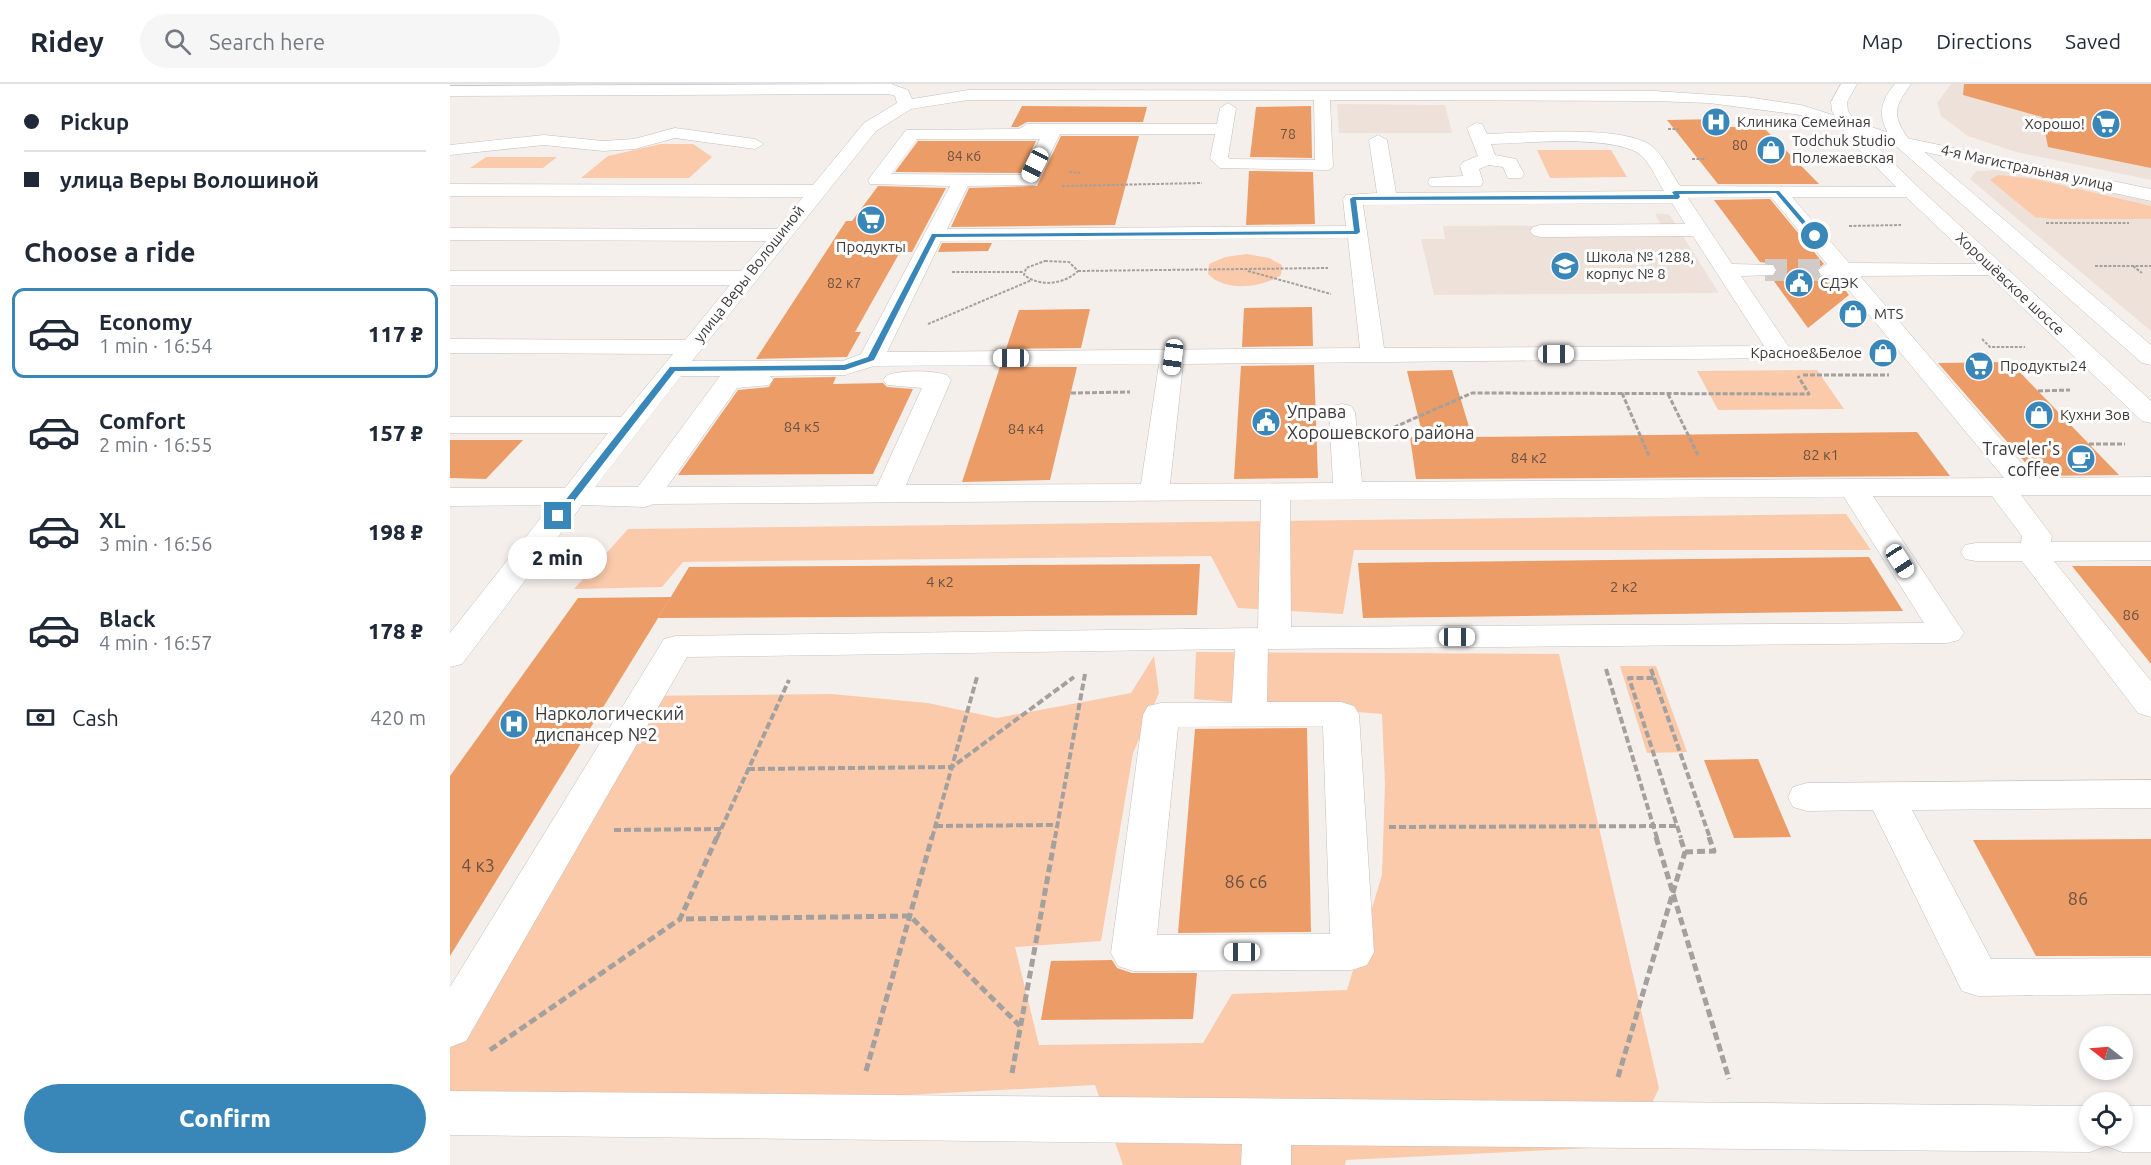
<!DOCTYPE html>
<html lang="en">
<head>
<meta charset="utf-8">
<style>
  body { margin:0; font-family:Ubuntu,sans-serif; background:#f6f6f7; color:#1f2937; height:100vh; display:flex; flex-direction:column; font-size:22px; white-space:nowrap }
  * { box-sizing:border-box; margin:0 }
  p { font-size:20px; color:#747a83 }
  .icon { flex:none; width:33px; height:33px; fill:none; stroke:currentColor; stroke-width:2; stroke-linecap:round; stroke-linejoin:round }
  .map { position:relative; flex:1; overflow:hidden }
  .panel { display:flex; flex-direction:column; background:#fff; width:450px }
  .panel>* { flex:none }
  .top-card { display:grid; align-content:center; height:132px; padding:0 24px; background:#fff }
  .needle { width:39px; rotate:287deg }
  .tools { position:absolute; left:1629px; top:942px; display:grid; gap:12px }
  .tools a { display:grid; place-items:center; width:54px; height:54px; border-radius:50%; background:#fff; box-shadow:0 3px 9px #0003; font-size:30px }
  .end { position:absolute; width:27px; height:27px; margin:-14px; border:8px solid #3987b9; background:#fff; box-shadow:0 0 0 3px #fff }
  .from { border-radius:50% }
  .bubble { position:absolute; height:42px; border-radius:21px; background:#fff; box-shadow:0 3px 9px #0003; font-size:20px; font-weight:800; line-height:42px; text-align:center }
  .car { position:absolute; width:18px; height:36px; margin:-18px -9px; border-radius:8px; box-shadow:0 0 4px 2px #0007; background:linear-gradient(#fff 24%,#345 0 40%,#fff 0 76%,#345 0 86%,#fff 0) }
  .top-card b { display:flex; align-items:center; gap:21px; height:57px; font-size:22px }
  .top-card b+b { border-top:2px solid #e0e1e3 }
  .top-card i { width:15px; height:15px; background:#1f2937 }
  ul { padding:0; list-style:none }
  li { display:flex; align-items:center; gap:18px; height:90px; margin:0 12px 9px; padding:0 12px; border:3px solid transparent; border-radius:12px }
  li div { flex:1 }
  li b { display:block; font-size:22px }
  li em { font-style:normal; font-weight:800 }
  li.current { border-color:#3987b9 }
  li>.icon { width:54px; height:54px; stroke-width:1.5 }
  h2 { padding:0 24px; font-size:27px; line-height:72px }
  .pay { display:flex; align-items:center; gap:15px; height:66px; padding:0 24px; font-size:22px }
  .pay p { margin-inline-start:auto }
  .primary-button { display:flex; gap:12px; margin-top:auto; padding:12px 24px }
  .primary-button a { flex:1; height:69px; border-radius:36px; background:#3987b9; color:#fff; font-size:24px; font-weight:800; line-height:69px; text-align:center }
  header { display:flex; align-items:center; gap:36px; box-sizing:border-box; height:84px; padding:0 30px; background:#fff; border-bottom:2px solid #e0e1e3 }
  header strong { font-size:28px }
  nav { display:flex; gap:33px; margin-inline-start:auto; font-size:21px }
  .search { width:420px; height:54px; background:#f6f6f7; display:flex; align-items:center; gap:15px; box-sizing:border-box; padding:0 21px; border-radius:33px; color:#747a83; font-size:22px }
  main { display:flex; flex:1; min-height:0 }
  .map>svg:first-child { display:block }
  .built { fill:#eee1d9 }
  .green { fill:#facaab }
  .building { fill:#ec9c66 }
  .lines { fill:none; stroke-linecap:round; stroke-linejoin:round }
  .minor-tunnel { stroke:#d0cbc8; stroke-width:22; stroke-dasharray:22 11; stroke-linecap:butt }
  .minor-casing { stroke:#c4bfbb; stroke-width:1 }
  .major-casing { stroke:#c4bfbb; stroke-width:1 }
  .path-far3 { stroke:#a4a09e; stroke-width:2; stroke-dasharray:3 1.5; stroke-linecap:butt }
  .path-far2 { stroke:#a4a09e; stroke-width:3; stroke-dasharray:5 2; stroke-linecap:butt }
  .path-far1 { stroke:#a4a09e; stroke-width:4; stroke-dasharray:7 3; stroke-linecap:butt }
  .path { stroke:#a4a09e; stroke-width:5; stroke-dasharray:8 4; stroke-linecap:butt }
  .minor { fill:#fff; fill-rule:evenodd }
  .major { fill:#fff; fill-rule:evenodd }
  .route { fill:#3987b9 }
  .labels { text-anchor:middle; stroke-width:6; stroke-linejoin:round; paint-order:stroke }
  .far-number-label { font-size:14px; fill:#685244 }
  .far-poi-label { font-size:15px; fill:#3c3a39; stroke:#fefdfd; text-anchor:start }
  .far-street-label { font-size:15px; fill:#3c3a39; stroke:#fefdfd }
  .number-label { font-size:15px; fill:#685244 }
  .poi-label { font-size:18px; fill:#3c3a39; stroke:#fefdfd; text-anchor:start }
  .near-number-label { font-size:18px; fill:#685244 }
</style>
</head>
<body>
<header>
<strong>Ridey</strong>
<div class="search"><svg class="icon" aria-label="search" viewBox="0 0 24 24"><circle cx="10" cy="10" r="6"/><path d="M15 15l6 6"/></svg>Search here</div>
<nav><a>Map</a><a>Directions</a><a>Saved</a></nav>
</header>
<main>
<section class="panel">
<div class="top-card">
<b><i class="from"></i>Pickup</b>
<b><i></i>улица Веры Волошиной</b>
</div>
<h2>Choose a ride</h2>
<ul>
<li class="current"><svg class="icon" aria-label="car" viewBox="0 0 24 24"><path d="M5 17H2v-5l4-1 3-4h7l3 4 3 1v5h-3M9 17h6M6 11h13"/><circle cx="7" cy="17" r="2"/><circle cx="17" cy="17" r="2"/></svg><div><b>Economy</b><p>1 min · 16:54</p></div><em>117 ₽</em></li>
<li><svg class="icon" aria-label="car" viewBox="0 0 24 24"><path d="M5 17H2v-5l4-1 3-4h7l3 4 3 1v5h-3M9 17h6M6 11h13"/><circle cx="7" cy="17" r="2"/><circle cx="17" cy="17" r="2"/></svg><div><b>Comfort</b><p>2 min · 16:55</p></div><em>157 ₽</em></li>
<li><svg class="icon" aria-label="car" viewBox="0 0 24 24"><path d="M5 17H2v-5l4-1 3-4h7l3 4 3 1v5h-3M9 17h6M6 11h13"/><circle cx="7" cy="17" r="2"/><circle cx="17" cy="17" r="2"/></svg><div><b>XL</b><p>3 min · 16:56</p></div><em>198 ₽</em></li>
<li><svg class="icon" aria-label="car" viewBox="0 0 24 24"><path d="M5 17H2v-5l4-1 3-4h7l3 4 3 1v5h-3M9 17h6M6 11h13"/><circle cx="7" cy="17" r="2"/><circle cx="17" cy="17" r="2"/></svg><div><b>Black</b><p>4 min · 16:57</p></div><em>178 ₽</em></li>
</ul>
<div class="pay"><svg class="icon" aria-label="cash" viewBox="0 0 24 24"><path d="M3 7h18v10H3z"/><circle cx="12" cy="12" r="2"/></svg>Cash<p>420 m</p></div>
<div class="primary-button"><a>Confirm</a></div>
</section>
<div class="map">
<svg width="1701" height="1081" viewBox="0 0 1701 1081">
  <rect width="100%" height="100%" fill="#f5efec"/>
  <g class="built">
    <polygon points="1501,0 1701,0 1701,96 1566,68 1518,52 1491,32 1487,19"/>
    <polygon points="887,20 995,21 1002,49 889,49"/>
    <polygon points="1551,86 1701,117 1701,247 1520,95 1526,87"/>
    <polygon points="1205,130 1219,130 1269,209 984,211 971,155 995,155 993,142 1211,141"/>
  </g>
  <g class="green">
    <polygon points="211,60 243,60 262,73 239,94 131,94 158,72"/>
    <polygon points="1087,66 1161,66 1177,93 1100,94"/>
    <polygon points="36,73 107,73 93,84 20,84"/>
    <polygon points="1548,91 1585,95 1701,122 1701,135 1603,135 1585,133 1540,96"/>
    <path d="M797,170l22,4 13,7 -1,10c-18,13 -57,17 -73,-1l1,-10 16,-7z"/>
    <polygon points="1367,286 1394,325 1268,326 1247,287"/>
    <polygon points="1396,430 1421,466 904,466 893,530 788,524 761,472 233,478 212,503 124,505 178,445"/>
    <polygon points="746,568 1109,570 1209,1004 1182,1062 896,1076 895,1081 673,1081 645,1001 456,1011 0,1049 0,921 180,612 381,610 478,619 547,634 681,609 704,572 709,609 683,669 651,857 565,863 589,961 753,959 782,910 897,906 932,791 935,700 932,630 744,615"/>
    <polygon points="1170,582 1206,582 1237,668 1197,669"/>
  </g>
  <g class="building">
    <polygon points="1514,0 1701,0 1701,84 1598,63 1592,33 1513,11"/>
    <polygon points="572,22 697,23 693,38 577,38 568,43 561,43"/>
    <polygon points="861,22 862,74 800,73 806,23"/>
    <polygon points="1270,35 1277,43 1313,43 1369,100 1268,100 1217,36"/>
    <polygon points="611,52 689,52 665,141 501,143 519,104 587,102"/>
    <polygon points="468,57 586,57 571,89 445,88"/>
    <polygon points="799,87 863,88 865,140 796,141"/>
    <polygon points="428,102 496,104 462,168 450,168 405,248 411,248 397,273 306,275 396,137 402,137"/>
    <polygon points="1320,115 1374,180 1366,186 1369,192 1386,194 1399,211 1358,244 1321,193 1328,187 1325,180 1310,178 1264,116"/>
    <polygon points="492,159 542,159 538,167 488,168"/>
    <polygon points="862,223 863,262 792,263 794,224"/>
    <polygon points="640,225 631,264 556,265 569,226"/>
    <polygon points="1560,278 1639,360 1669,391 1587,392 1488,279"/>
    <polygon points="864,281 868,394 784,395 791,282"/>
    <polygon points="550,283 627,283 600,396 512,398"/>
    <polygon points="1002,286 1022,353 1467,348 1500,392 966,395 960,353 973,353 957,287"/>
    <polygon points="386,293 383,300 433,299 437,303 463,305 423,390 228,391 288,306 319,303 324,294"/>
    <polygon points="0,356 73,356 36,395 0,394"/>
    <polygon points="1419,473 1453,527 913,534 908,479"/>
    <polygon points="750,480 747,531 208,534 239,483"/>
    <polygon points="1622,482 1701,482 1701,580"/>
    <polygon points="221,513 0,872 0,692 128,514"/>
    <polygon points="857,644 861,848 728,849 745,645"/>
    <polygon points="1308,675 1341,753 1284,754 1254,676"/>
    <polygon points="1701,755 1701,872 1586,872 1523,756"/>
    <polygon points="662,876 667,884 682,889 747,889 743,935 591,936 601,877"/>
  </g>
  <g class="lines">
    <polyline class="minor-tunnel" points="1315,186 1379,186"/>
    <g class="minor-casing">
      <g id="minor">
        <path d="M441,0l17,6 4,9 56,-9 686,1 92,6 55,8 105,33 245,51v12l-249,-54 -26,-2 -1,-7 -74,-23 -92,-12 -55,-2 -324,-1 3,66 -3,4 -110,-2 -10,-9 5,-25h-155l-25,51 -67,1 -21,43 399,-3 -3,-27 3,-4 31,-2 -8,-53 9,-5 9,5 9,53 268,-2c-7,-11 -15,-31 -26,-38 -31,-18 -110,-10 -147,-9l4,11 21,4 8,15 -2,4h-14l-5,-11 -14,-2 -10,4 4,13 -2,4h-51l-2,-4 2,-4 33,-2 -3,-10 3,-4 15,-6 -11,-28 9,-5 6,1 5,10c36,-1 140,-10 166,13 11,10 19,28 27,39l238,1 3,4 -10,6h-119l57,66 153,1 3,5 -3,5 -8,1 -134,1 174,202 117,-1v18h-130l31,41 -1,6h100v18l-97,1 97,120v36l-13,-4 -116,-152h-46l-11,-2 -4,-7 4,-7 11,-2h45l1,-7 -30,-40h-119l91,137 -5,7 -12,3 -679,6 -1,53h74l13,4 5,8 15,238 -7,13 -15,5 -219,1 -15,-5 -7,-13 32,-238 5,-9 13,-3h71l3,-54 -548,8 -221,384 -16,6v-60l214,-348 12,-3 582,-8 3,-128 -607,4 -9,3 -63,-2 -120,159 -12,3v-34l101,-128 -101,1v-18h115l43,-55h-158v-16h171l52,-63 -223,-1v-14l235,1 45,-55h-280v-14h291l25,-30 -316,-1v-12l327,1 26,-32 -353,-1v-12l363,1 51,-62 33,-20 -2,-7 -6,-2 -439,2v-10zM518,16h346l1,60 -85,-1 -2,-2 8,-49 -8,-5 -8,5 -3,16h-190l-8,5 -113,1 -38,50 2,4 80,2 -89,168 -18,7h-151l184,-230 35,-22zM467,55h123l-18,36 -131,-1zM1321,113l56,67 -9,6 3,5 16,1 167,202 -642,4 -7,-70 -4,-6 -9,-2 -9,2 -4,6 4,71 -163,1 13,-120 607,-6 3,-5 -52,-77 32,-1 3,-5 -3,-5 -41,-1 -44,-66zM1222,119l13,21 -145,1 -7,2 -3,4 3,4 7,2 153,-1 71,110 -380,2 -21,-143zM898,154l12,110 -473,4 54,-111zM709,280l-18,120 -235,1 45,-105 -4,-5c-18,-5 -42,-5 -60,0l-4,5 4,5 35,3 -45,98 -210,1 70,-99 32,-3 4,-5 -3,-4 75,-1 29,-9zM231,292h39l-82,111h-43zM1394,413l80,126 -633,4 -1,-127zM873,642l7,208 -173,1 21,-208z"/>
        <polygon points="225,44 305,55 314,60 305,65 225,54 185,65 153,67 94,61 0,71 0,61 94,51 153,57 184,55"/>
        <polygon points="1701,696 1701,724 1462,726 1541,875 1701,874 1701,910 1528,912 1512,907 1423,726 1357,727 1343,723 1338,713 1343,703 1357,699"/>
        <polygon points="0,1007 1640,1022 1640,1052 1672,1052 1672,1022 1701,1022 1701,1068 1672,1068 1656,1062 1640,1068 841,1061 841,1081 791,1081 792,1060 0,1051"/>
      </g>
    </g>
    <g class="major-casing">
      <g id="major">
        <polygon points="1391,0 1407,0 1397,18 1398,27 1411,47 1468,103 1701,317 1701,339 1692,337 1454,111 1398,54 1382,27 1381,18"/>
        <path d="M1445,0h16c-16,22 -20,30 -3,54l243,207v20l-9,-2 -246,-217c-16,-23 -21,-39 -1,-62z"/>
      </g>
    </g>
    <g class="path-far3">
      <polyline points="1218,45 1229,45"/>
      <polyline points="1242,75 1256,75"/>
      <polyline points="619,88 630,89"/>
      <polyline points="612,102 752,99"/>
      <polyline points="1596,139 1679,139"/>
      <polyline points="1399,142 1451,141"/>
      <path d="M595,177l24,1 9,9c-15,14 -38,16 -54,4l2,-7z"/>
      <polyline points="1645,182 1701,182"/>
      <polyline points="1683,182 1692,189"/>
      <polyline points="628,187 878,184"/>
      <polyline points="798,187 881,210"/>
      <polyline points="502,188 574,188"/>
      <polyline points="478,240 582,196"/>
      <polyline points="1532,255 1540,263 1575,263"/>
    </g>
    <g class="path-far2">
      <polyline points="1353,291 1439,291"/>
      <polyline points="1588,307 1620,306"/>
      <polyline points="621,309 680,308"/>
      <polyline points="1172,309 1199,372"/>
      <polyline points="1218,310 1249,373"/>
      <polyline points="931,349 1022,309 1359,310 1348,292"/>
      <polyline points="1639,360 1675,360"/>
    </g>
    <g class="path-far1">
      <polyline points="1156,585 1207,754"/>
      <polyline points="1201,585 1204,594 1179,594 1231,754"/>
      <polyline points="1204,594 1260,754"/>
      <polyline points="298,685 502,683 624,593"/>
      <polyline points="486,742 607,741"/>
      <polyline points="939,743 1226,742"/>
      <polyline points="164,746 271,745"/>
      <polyline points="267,754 339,596"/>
      <polyline points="482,754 527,593"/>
      <polyline points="605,754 635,590"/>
    </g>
    <g class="path">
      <polyline points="267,753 230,835 460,832 570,942"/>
      <polyline points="1206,753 1279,995"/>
      <polyline points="1235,768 1264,767 1259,753"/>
      <polyline points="40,966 230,835"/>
      <polyline points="416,987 482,753"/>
      <polyline points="562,989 605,753"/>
      <polyline points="1168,993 1235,768 1230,753"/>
    </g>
    <use href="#minor" class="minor"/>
    <use href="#major" class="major"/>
  </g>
  <polygon class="route" points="1225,107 1329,107 1368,152 1363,153 1326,109 1229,110 1230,113 1228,115 906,116 910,148 907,150 486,153 424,276 395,286 225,287 111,434 103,432 220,283 394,281 418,273 482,150 904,147 900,115 903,113 1224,111 1222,108"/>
  <defs>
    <g id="hospital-disc" transform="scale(1.5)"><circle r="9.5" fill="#3987b9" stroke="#fefdfd"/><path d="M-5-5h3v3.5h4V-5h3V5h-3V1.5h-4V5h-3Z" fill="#fff"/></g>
    <g id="supermarket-disc" transform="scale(1.5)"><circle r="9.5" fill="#3987b9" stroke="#fefdfd"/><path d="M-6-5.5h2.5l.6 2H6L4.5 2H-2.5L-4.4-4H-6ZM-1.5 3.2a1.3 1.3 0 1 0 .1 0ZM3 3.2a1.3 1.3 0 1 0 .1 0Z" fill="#fff"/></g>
    <g id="shop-disc" transform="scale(1.5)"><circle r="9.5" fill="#3987b9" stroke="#fefdfd"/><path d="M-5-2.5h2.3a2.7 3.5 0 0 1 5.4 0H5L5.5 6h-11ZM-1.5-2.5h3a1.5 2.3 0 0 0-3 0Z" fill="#fff"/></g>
    <g id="school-disc" transform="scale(1.5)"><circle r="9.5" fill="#3987b9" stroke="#fefdfd"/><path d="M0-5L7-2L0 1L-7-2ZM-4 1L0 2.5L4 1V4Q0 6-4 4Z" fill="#fff"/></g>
    <g id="civic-disc" transform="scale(1.5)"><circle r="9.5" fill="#3987b9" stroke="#fefdfd"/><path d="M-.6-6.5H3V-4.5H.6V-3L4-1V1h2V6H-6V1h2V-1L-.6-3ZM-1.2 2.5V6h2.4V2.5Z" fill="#fff"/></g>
    <g id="cafe-disc" transform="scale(1.5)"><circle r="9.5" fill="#3987b9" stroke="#fefdfd"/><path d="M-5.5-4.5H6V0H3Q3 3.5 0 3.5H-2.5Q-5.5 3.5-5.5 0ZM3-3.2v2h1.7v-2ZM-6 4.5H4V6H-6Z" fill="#fff"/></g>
  </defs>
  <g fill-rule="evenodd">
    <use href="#hospital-disc" x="1266" y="38"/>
    <use href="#supermarket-disc" x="1656" y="40"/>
    <use href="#shop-disc" x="1321" y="66"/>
    <use href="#supermarket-disc" x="421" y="136"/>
    <use href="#school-disc" x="1115" y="182"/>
    <use href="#civic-disc" x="1349" y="199"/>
    <use href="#shop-disc" x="1403" y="230"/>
    <use href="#shop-disc" x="1433" y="269"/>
    <use href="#supermarket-disc" x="1529" y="282"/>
    <use href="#shop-disc" x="1589" y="331"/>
    <use href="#civic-disc" x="816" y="338"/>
    <use href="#cafe-disc" x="1631" y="375"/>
    <use href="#hospital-disc" x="64" y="640"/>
  </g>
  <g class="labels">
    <g class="far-number-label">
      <text x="838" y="55">78</text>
      <text x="1290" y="66">80</text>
      <text x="514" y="77">84 к6</text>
      <text x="394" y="204">82 к7</text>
    </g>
    <g class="far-poi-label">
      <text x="1287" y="43">Клиника Семейная</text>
      <text x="1635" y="45" text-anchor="end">Хорошо!</text>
      <text x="1342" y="62">Todchuk Studio<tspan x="1342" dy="17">Полежаевская</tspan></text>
      <text x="421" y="168" text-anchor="middle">Продукты</text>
      <text x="1136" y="178">Школа № 1288,<tspan x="1136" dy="17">корпус № 8</tspan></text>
      <text x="1370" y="204">СДЭК</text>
      <text x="1424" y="235">MTS</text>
      <text x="1412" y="274" text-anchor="end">Красное&amp;Белое</text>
      <text x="1550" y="287">Продукты24</text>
      <text x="1610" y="336">Кухни Зов</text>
    </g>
    <g class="far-street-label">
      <text transform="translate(1577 84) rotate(12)" y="5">4-я Магистральная улица</text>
      <text transform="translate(299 190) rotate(-52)" y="5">улица Веры Волошиной</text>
      <text transform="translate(1560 200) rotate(43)" y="5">Хорошёвское шоссе</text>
    </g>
    <g class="number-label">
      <text x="352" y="348">84 к5</text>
      <text x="576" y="350">84 к4</text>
      <text x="1371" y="376">82 к1</text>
      <text x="1079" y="379">84 к2</text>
      <text x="490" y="503">4 к2</text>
      <text x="1174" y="508">2 к2</text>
      <text x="1681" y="536">86</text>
    </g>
    <g class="poi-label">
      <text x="837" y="334">Управа<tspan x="837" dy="21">Хорошевского района</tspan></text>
      <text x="1610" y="371" text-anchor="end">Traveler's<tspan x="1610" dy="21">coffee</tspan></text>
      <text x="85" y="636">Наркологический<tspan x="85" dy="21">диспансер №2</tspan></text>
    </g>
    <g class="near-number-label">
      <text x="28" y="788">4 к3</text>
      <text x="796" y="804">86 с6</text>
      <text x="1628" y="821">86</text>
    </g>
  </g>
</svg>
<div class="tools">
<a><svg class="needle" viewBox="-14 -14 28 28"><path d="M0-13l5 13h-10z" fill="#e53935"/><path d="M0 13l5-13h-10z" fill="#747a83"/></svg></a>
<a><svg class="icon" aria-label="locate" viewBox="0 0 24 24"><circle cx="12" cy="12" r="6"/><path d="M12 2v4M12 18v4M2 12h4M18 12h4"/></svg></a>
</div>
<i class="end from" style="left:1365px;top:152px"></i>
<i class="end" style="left:108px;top:432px"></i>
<div class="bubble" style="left:58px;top:453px;width:99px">2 min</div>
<i class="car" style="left:585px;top:81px;rotate:207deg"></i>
<i class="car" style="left:1106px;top:270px;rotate:90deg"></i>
<i class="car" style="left:723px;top:273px;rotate:188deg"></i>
<i class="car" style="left:561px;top:274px;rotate:270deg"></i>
<i class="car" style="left:1450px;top:477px;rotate:147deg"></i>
<i class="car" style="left:1007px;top:553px;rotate:90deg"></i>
<i class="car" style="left:792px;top:868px;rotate:270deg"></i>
</div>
</main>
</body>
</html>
